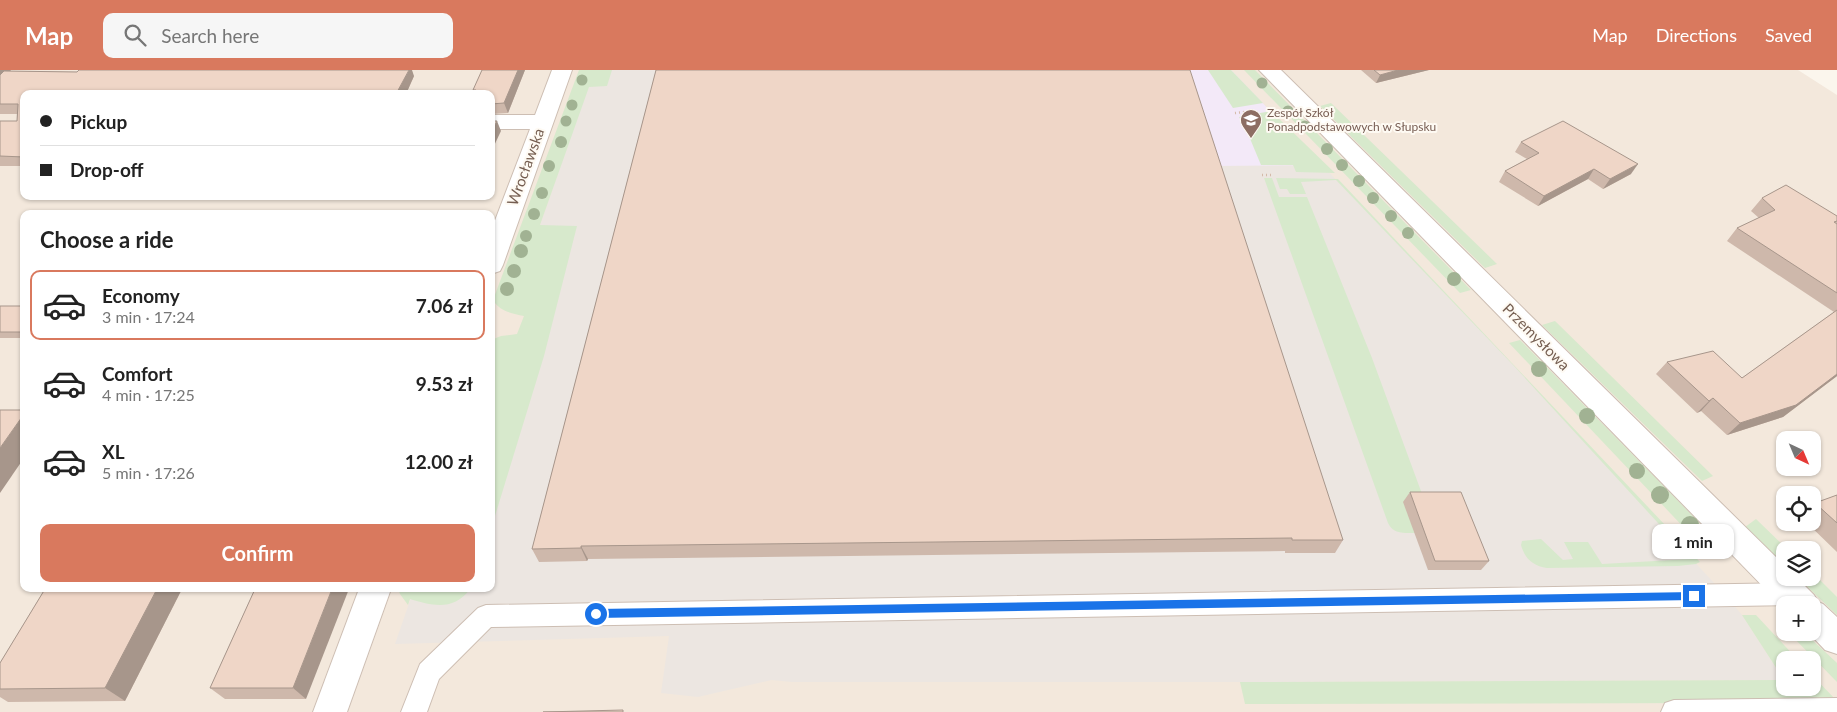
<!DOCTYPE html>
<html lang="en">
<head>
<meta charset="utf-8">
<style>
  body { margin:0; font-family:Lato,sans-serif; background:#f6f6f6; color:#222; height:100vh; display:flex; flex-direction:column; font-size:19px; white-space:nowrap }
  * { box-sizing:border-box; margin:0 }
  p { font-size:16px; color:#767676 }
  .icon { flex:none; width:28px; height:28px; fill:none; stroke:currentColor; stroke-width:2; stroke-linecap:round; stroke-linejoin:round }
  .map { position:relative; flex:1; overflow:hidden }
  .side { position:absolute; left:20px; top:140px; width:475px; height:382px; display:flex; flex-direction:column; background:#fff; border-radius:10px; box-shadow:0 1px 4px #0004 }
  .side>* { flex:none }
  .guide { position:absolute; left:20px; top:20px; width:475px; height:110px; border-radius:10px; box-shadow:0 1px 4px #0004; display:grid; align-content:center; height:110px; padding:0 20px; background:#fff }
  .needle { width:32px; rotate:136deg }
  .controls { position:absolute; left:1776px; top:361px; display:grid; gap:10px }
  .controls a { display:grid; place-items:center; width:45px; height:45px; border-radius:10px; background:#fff; box-shadow:0 1px 4px #0004; font-size:25px }
  .end { position:absolute; width:22px; height:22px; margin:-11px; border:6px solid #1a73e8; background:#fff; box-shadow:0 0 0 2px #fff }
  .from { border-radius:50% }
  .bubble { position:absolute; height:35px; border-radius:10px; background:#fff; box-shadow:0 1px 4px #0004; font-size:16px; font-weight:700; line-height:35px; text-align:center }
  .guide b { display:flex; align-items:center; gap:18px; height:48px; font-size:19px }
  .guide b+b { border-top:1px solid #e0e0e0 }
  .guide i { width:12px; height:12px; background:#222 }
  ul { padding:0; list-style:none }
  li { display:flex; align-items:center; gap:15px; height:70px; margin:0 10px 8px; padding:0 10px; border:2px solid transparent; border-radius:10px }
  li div { flex:1 }
  li b { display:block; font-size:19px }
  li em { font-style:normal; font-weight:700 }
  li.active { border-color:#d9795e }
  li>.icon { width:45px; height:45px; stroke-width:1.5 }
  h2 { padding:0 20px; font-size:22px; line-height:60px }
  .action { display:flex; gap:10px; margin-top:auto; padding:10px 20px }
  .action a { flex:1; height:58px; border-radius:10px; background:#d9795e; color:#fff; font-size:20px; font-weight:700; line-height:58px; text-align:center }
  header { display:flex; align-items:center; gap:30px; box-sizing:border-box; height:70px; padding:0 25px; background:#d9795e; color:#fff }
  header strong { font-size:24px }
  nav { display:flex; gap:28px; margin-inline-start:auto; font-size:18px }
  .search { width:350px; height:45px; background:#f6f6f6; display:flex; align-items:center; gap:12px; box-sizing:border-box; padding:0 18px; border-radius:10px; color:#767676; font-size:19px }
  .map>svg:first-child { display:block }
  .residential { fill:#f3e8dc; fill-rule:evenodd }
  .industrial { fill:#ece6e1 }
  .education { fill:#f3e9f8 }
  .green { fill:#d7e9cc }
  .lines { fill:none; stroke-linecap:round; stroke-linejoin:round }
  .service-casing { stroke:#cdbeb3; stroke-width:2 }
  .minor-casing { stroke:#cdbeb3; stroke-width:2 }
  .tertiary-casing { stroke:#cdbeb3; stroke-width:2 }
  .path { stroke:#d4baa9; stroke-width:2.5; stroke-dasharray:1 3; stroke-linecap:butt }
  .service { fill:#fff; fill-rule:evenodd }
  .minor { fill:#fff; fill-rule:evenodd }
  .tertiary { fill:#fff; fill-rule:evenodd }
  .tree { fill:#a1b293 }
  .wall { fill:#ceb8ab }
  .shaded-wall { fill:#a7968b }
  .building { fill:#efd6c7; stroke:#a7968b }
  .route { fill:#1a73e8 }
  .labels { text-anchor:middle; stroke-width:4; stroke-linejoin:round; paint-order:stroke }
  .far-education-label { font-size:12px; fill:#785e54; stroke:#fefaf3; text-anchor:start }
  .street-label { font-size:15px; fill:#755e51; stroke:#fefaf3 }
</style>
</head>
<body>
<header>
<strong>Map</strong>
<div class="search"><svg class="icon" aria-label="search" viewBox="0 0 24 24"><circle cx="10" cy="10" r="6"/><path d="M15 15l6 6"/></svg>Search here</div>
<nav><a>Map</a><a>Directions</a><a>Saved</a></nav>
</header>
<div class="map">
<svg width="1837" height="642" viewBox="0 0 1837 642">
  <rect width="100%" height="100%" fill="#fbf6ed"/>
  <path class="residential" d="M0,0h1798l39,25v617h-1837zM24,24h467v102h-467zM24,144h467v375h-467zM1785,370h27v28h-27zM1785,425h27v27h-27zM1785,480h27v28h-27zM1785,535h27v27h-27zM1785,590h27v28h-27z"/>
  <polygon class="industrial" points="594,0 1231,0 1514,296 1726,526 1742,545 1784,610 1240,612 792,612 772,610 698,627 661,623 669,566 395,574 414,519 491,519 491,355 531,233 513,233"/>
  <polygon class="education" points="1183,0 1231,0 1322,95 1213,96"/>
  <g class="green">
    <path d="M579,0h33l-5,16 -18,1 -49,138 37,1 -33,130 -53,173v-189l10,-4 16,-2 7,-18c-12,-3 -24,-4 -31,-16z"/>
    <polygon points="1208,0 1231,0 1263,33 1233,38"/>
    <polygon points="1244,0 1255,0 1471,220 1460,223"/>
    <polygon points="1331,33 1497,194 1485,198 1320,36"/>
    <polygon points="1271,41 1335,103 1296,102 1293,95 1261,95 1246,59 1239,47"/>
    <path d="M1264,108h8l7,19h28l65,161 53,144 -10,31c-12,0 -22,1 -27,-10z"/>
    <path d="M1276,108l62,1 362,383 -4,2 -18,2 -131,2c-14,-2 -22,-9 -26,-23l1,-4 19,-2 22,21 10,-1 -9,-17h24l14,22 89,-5 -177,-193 -178,-186 -35,2 5,12h-16l-3,-5h-7z"/>
    <polygon points="1555,251 1713,406 1702,411 1542,255"/>
    <polygon points="1520,270 1698,451 1703,460 1708,483 1509,273"/>
    <polygon points="1756,449 1788,480 1785,480 1785,495 1745,457"/>
    <polygon points="1813,503 1837,527 1837,545 1798,508 1812,508"/>
    <path d="M398,519h72c-16,22 -37,17 -60,10l-2,6 -8,-11z"/>
    <polygon points="1742,545 1756,545 1798,590 1785,590 1785,618 1812,618 1813,606 1835,629 1723,633 1245,634 1240,612 1784,610"/>
    <polygon points="1789,563 1802,563 1808,566 1837,593 1837,612"/>
  </g>
  <g class="lines">
    <g class="service-casing">
      <g id="service">
        <polygon points="1792,513 1800,517 1804,524 1800,531 1792,535 491,557 439,609 427,642 401,642 420,594 478,538 486,535"/>
        <polygon points="1837,628 1837,642 1661,642 1665,633 1674,630"/>
      </g>
    </g>
    <g class="minor-casing">
      <g id="minor">
        <polygon points="552,0 572,0 503,195 500,201 491,204 491,161 530,59 491,59 491,45 535,45"/>
        <polygon points="359,519 391,519 347,642 313,642"/>
      </g>
    </g>
    <g class="tertiary-casing">
      <polygon id="tertiary" points="1259,0 1281,0 1785,496 1785,508 1797,508 1814,525 1818,532 1823,534 1837,547 1837,584 1825,580 1808,562 1812,562 1812,535 1785,535 1785,539"/>
    </g>
    <g class="path">
      <polyline points="1235,43 1254,41"/>
      <polyline points="1262,105 1273,105"/>
    </g>
    <use href="#service" class="service"/>
    <use href="#minor" class="minor"/>
    <use href="#tertiary" class="tertiary"/>
  </g>
  <g class="tree">
    <circle cx="582" cy="10" r="5.5"/>
    <circle cx="1262" cy="13" r="5.5"/>
    <circle cx="572" cy="35" r="5.5"/>
    <circle cx="1288" cy="41" r="5.5"/>
    <circle cx="566" cy="51" r="5.5"/>
    <circle cx="1305" cy="56" r="5.5"/>
    <circle cx="561" cy="72" r="6"/>
    <circle cx="1327" cy="79" r="6"/>
    <circle cx="1342" cy="95" r="6"/>
    <circle cx="549" cy="96" r="6"/>
    <circle cx="1359" cy="111" r="6"/>
    <circle cx="542" cy="123" r="6"/>
    <circle cx="1373" cy="128" r="6"/>
    <circle cx="534" cy="144" r="6"/>
    <circle cx="1391" cy="146" r="6"/>
    <circle cx="1408" cy="163" r="6"/>
    <circle cx="526" cy="166" r="6"/>
    <circle cx="521" cy="181" r="7"/>
    <circle cx="514" cy="201" r="7"/>
    <circle cx="1454" cy="209" r="7"/>
    <circle cx="507" cy="219" r="7"/>
    <circle cx="1539" cy="299" r="8"/>
    <circle cx="1587" cy="346" r="8"/>
    <circle cx="1637" cy="401" r="8"/>
    <circle cx="1660" cy="425" r="9"/>
    <circle cx="1690" cy="455" r="9"/>
  </g>
  <g class="wall">
    <polygon points="0,0 11,0 10,1 414,6 406,24 24,24 24,96 0,96 0,51 17,51 17,44 0,44"/>
    <polygon points="482,0 525,0 508,43 491,44 491,24 475,23 473,20"/>
    <polygon points="656,0 1343,470 1335,483 1285,483 1285,481 588,489 587,491 539,492 532,479"/>
    <polygon points="1361,0 1429,0 1376,13"/>
    <polygon points="1521,72 1631,104 1603,119 1588,109 1538,136 1499,112 1505,101 1527,89 1515,82"/>
    <polygon points="1762,128 1837,146 1837,153 1836,154 1837,154 1837,306 1783,347 1727,365 1701,341 1697,343 1656,304 1667,292 1742,308 1834,242 1727,171 1737,158 1759,148 1751,141"/>
    <rect x="0" y="236" width="24" height="32"/>
    <polygon points="1410,422 1489,491 1481,500 1428,500 1403,432"/>
    <polygon points="1837,425 1837,482 1806,452 1812,452 1812,435 1815,433"/>
    <polygon points="45,519 182,519 125,631 8,632 0,627 0,593"/>
    <polygon points="255,519 306,629 225,629 210,618"/>
  </g>
  <g class="shaded-wall">
    <polygon points="0,0 11,0 0,12"/>
    <polygon points="409,0 412,0 414,6 406,24 396,24"/>
    <polygon points="518,0 525,0 508,43 504,33"/>
    <polygon points="1398,0 1429,0 1376,13 1380,5"/>
    <polygon points="497,51 501,61 491,82 491,63"/>
    <polygon points="1638,94 1631,104 1603,119 1610,109"/>
    <polygon points="1594,99 1588,109 1538,136 1544,126"/>
    <polygon points="1837,304 1837,306 1783,347 1727,365 1740,353"/>
    <polygon points="1713,328 1701,341 1697,343 1709,331"/>
    <polygon points="24,344 24,388 0,423 0,378"/>
    <polygon points="581,476 588,489 587,491 581,478"/>
    <polygon points="157,519 182,519 125,631 105,618"/>
    <polygon points="332,519 349,519 306,629 293,618"/>
  </g>
  <g class="building">
    <polygon points="79,0 409,0 396,24 24,24 24,87 0,86 0,51 17,51 18,34 0,34 0,5 4,1 77,2"/>
    <polygon points="482,0 518,0 504,33 491,34 491,24 474,24 476,20 473,20"/>
    <polygon points="656,0 1190,0 1343,470 1292,470 1292,468 581,476 581,478 532,479"/>
    <polygon points="1374,0 1398,0 1380,5"/>
    <polygon points="491,51 497,51 491,63"/>
    <polygon points="1563,51 1638,94 1610,109 1594,99 1544,126 1505,101 1539,83 1521,72"/>
    <polygon points="1786,115 1837,146 1837,151 1834,152 1837,154 1837,223 1737,158 1775,140 1762,128"/>
    <polygon points="414,142 460,142 459,144 413,144"/>
    <rect x="0" y="236" width="24" height="26"/>
    <polygon points="1837,240 1837,304 1796,335 1740,353 1713,328 1709,331 1667,292 1713,281 1742,308"/>
    <polygon points="0,340 24,340 24,344 0,378"/>
    <polygon points="1410,422 1461,422 1489,491 1435,491"/>
    <polygon points="1837,425 1837,453 1815,433"/>
    <polygon points="45,519 157,519 105,618 0,619 0,593"/>
    <polygon points="255,519 332,519 293,618 210,618"/>
    <polygon points="623,640 623,642 543,642"/>
  </g>
  <polygon class="route" points="1694,522 1698,526 1694,530 596,548 591,544 596,539"/>
  <defs>
    <g id="school-pin" transform="scale(1.125)"><path d="M0 17L-7.5 6A9.5 9.5 0 1 1 7.5 6Z" fill="#8d6e63" stroke="#fefaf3"/><path d="M0-5L7-2L0 1L-7-2ZM-4 1L0 2.5L4 1V4Q0 6-4 4Z" fill="#fff"/></g>
  </defs>
  <g fill-rule="evenodd">
    <use href="#school-pin" x="1251" y="50"/>
  </g>
  <g class="labels">
    <g class="far-education-label">
      <text x="1267" y="47">Zespół Szkół<tspan x="1267" dy="14">Ponadpodstawowych w Słupsku</tspan></text>
    </g>
    <g class="street-label">
      <text transform="translate(526 97) rotate(-70)" y="5">Wrocławska</text>
      <text transform="translate(1536 267) rotate(45)" y="5">Przemysłowa</text>
    </g>
  </g>
</svg>
<div class="controls">
<a><svg class="needle" viewBox="-14 -14 28 28"><path d="M0-13l5 13h-10z" fill="#e53935"/><path d="M0 13l5-13h-10z" fill="#767676"/></svg></a>
<a><svg class="icon" aria-label="locate" viewBox="0 0 24 24"><circle cx="12" cy="12" r="6"/><path d="M12 2v4M12 18v4M2 12h4M18 12h4"/></svg></a>
<a><svg class="icon" aria-label="layers" viewBox="0 0 24 24"><path d="M12 4l9 5-9 5-9-5zM3 14l9 5 9-5"/></svg></a>
<a>+</a>
<a>−</a>
</div>
<i class="end from" style="left:596px;top:544px"></i>
<i class="end" style="left:1694px;top:526px"></i>
<div class="bubble" style="left:1652px;top:454px;width:82px">1 min</div>
<div class="guide">
<b><i class="from"></i>Pickup</b>
<b><i></i>Drop-off</b>
</div>
<section class="side">
<h2>Choose a ride</h2>
<ul>
<li class="active"><svg class="icon" aria-label="car" viewBox="0 0 24 24"><path d="M5 17H2v-5l4-1 3-4h7l3 4 3 1v5h-3M9 17h6M6 11h13"/><circle cx="7" cy="17" r="2"/><circle cx="17" cy="17" r="2"/></svg><div><b>Economy</b><p>3 min · 17:24</p></div><em>7.06 zł</em></li>
<li><svg class="icon" aria-label="car" viewBox="0 0 24 24"><path d="M5 17H2v-5l4-1 3-4h7l3 4 3 1v5h-3M9 17h6M6 11h13"/><circle cx="7" cy="17" r="2"/><circle cx="17" cy="17" r="2"/></svg><div><b>Comfort</b><p>4 min · 17:25</p></div><em>9.53 zł</em></li>
<li><svg class="icon" aria-label="car" viewBox="0 0 24 24"><path d="M5 17H2v-5l4-1 3-4h7l3 4 3 1v5h-3M9 17h6M6 11h13"/><circle cx="7" cy="17" r="2"/><circle cx="17" cy="17" r="2"/></svg><div><b>XL</b><p>5 min · 17:26</p></div><em>12.00 zł</em></li>
</ul>
<div class="action"><a>Confirm</a></div>
</section>
</div>
</body>
</html>
